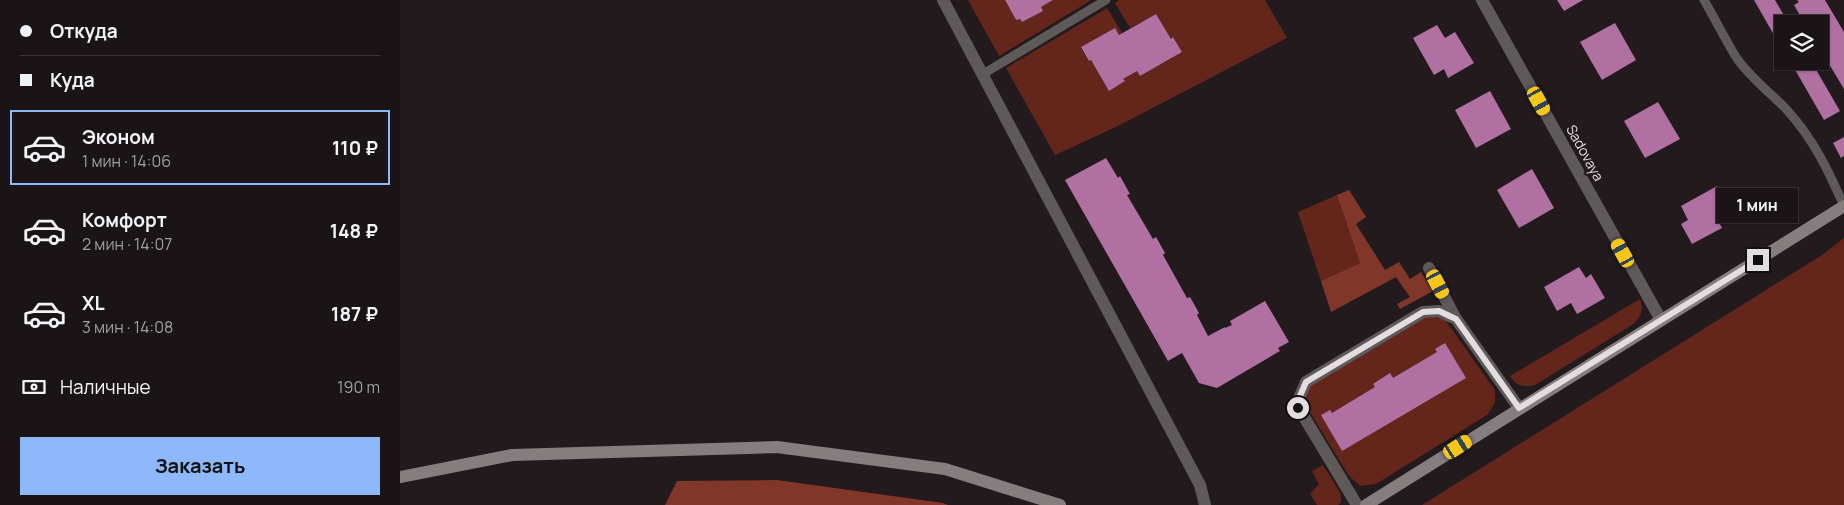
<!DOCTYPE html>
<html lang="ru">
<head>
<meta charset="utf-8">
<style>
  body { margin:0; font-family:Manrope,sans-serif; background:#231d1f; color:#f1f3f6; height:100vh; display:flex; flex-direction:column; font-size:19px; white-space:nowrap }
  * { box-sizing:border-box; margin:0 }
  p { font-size:16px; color:#9f9ea1 }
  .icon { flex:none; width:28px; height:28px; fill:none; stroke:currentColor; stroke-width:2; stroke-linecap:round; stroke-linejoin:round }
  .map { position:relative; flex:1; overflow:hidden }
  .side { display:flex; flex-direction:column; background:#1a1416; width:400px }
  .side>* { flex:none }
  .banner { display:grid; align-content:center; height:110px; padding:0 20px; background:#1a1416 }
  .tools { position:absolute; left:1374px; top:15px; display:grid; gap:10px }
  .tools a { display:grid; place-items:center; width:55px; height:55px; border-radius:0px; background:#1a1416; box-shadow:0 1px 4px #0004,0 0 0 1px #383335; font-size:25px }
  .end { position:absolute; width:22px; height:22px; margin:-11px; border:6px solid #e3dddf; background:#111; box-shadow:0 0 0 2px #111 }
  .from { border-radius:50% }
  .bubble { position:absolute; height:35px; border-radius:0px; background:#1a1416; box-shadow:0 1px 4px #0004,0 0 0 1px #383335; font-size:16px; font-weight:700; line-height:35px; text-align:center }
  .car { position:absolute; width:15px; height:30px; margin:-15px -8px; border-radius:6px; box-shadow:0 0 4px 1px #0007; background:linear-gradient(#f5c518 24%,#345 0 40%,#f5c518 0 76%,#345 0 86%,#f5c518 0) }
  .banner b { display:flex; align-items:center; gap:18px; height:48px; font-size:19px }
  .banner b+b { border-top:1px solid #383335 }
  .banner i { width:12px; height:12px; background:#f1f3f6 }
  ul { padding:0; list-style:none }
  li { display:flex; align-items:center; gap:15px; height:75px; margin:0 10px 8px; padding:0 10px; border:2px solid transparent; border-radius:0px }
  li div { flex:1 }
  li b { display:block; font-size:19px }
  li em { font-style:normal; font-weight:700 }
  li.on { border-color:#8db9fc }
  li>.icon { width:45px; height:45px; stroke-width:1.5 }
  .pay { display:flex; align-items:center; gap:12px; height:55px; padding:0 20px; font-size:19px }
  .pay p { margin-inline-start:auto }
  .action { display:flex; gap:10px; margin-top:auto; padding:10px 20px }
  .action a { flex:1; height:58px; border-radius:0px; background:#8db9fc; color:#111; font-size:20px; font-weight:700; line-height:58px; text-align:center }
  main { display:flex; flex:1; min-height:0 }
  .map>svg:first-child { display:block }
  .green { fill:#64261b }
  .forest { fill:#803729 }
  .building { fill:#b070a2 }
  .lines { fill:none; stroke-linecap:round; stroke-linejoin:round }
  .service { stroke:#5f5a5a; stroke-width:9 }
  .minor { stroke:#5f5a5a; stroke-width:12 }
  .secondary { stroke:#857d7e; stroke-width:12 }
  .route { stroke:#e3dddf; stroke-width:6 }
  .labels { text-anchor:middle; stroke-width:5; stroke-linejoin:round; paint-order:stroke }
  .street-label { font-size:14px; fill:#e3dddf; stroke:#221a1d }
</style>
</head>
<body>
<main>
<section class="side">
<div class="banner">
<b><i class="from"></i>Откуда</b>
<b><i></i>Куда</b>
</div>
<ul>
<li class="on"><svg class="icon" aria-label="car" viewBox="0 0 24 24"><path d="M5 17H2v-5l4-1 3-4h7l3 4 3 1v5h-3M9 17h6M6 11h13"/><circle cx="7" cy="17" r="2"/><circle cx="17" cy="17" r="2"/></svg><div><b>Эконом</b><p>1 мин · 14:06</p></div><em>110 ₽</em></li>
<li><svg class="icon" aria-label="car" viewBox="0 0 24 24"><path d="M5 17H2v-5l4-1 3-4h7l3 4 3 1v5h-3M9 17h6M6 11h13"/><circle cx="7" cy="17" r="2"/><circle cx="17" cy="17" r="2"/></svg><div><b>Комфорт</b><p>2 мин · 14:07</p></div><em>148 ₽</em></li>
<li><svg class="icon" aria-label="car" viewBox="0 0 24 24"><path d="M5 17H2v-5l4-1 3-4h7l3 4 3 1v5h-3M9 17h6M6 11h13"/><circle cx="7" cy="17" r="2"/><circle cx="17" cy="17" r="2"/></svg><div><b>XL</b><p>3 мин · 14:08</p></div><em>187 ₽</em></li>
</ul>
<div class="pay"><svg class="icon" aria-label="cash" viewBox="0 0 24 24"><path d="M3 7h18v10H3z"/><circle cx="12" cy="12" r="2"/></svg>Наличные<p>190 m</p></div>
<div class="action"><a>Заказать</a></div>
</section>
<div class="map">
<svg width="1444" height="505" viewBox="0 0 1444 505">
  <rect width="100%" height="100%" fill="#221a1d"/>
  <g class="green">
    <polygon points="568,0 605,0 616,20 620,19 622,22 642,11 641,7 653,0 689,0 690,1 599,56"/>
    <polygon points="719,0 865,0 887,38 718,126 655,155 606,68 707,8 722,33 719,35 715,28 681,48 689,61 691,60 709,90 724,82 723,79 737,71 740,76 782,52 774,38 771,39 756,14 730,28 715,3"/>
    <polygon points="937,195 960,263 921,281 898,212"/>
    <polygon points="1444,238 1444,505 1022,505 1422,255"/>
    <path d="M1240,299c4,12 1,18 -8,26l-97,60c-12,2 -18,2 -25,-9z"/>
    <polygon points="1039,311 1095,390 1095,403 1087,415 976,484 960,486 949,476 900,396 906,382 1023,312"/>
    <polygon points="923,465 941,494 941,502 938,505 917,505 910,494 919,484 912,471"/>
  </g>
  <g class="forest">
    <polygon points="949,190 966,217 956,224 985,270 999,262 1010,279 1021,272 1033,291 1000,309 997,304 1010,297 996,277 931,312 921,281 960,263 937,195"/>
    <polygon points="377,480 543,503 548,505 265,505 277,481"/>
  </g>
  <g class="building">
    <polygon points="605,0 653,0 641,7 643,11 622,22 620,19 616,20"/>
    <polygon points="1157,0 1183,0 1164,11"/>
    <polygon points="1354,0 1375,0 1389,24 1382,24 1382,49"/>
    <polygon points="1397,0 1425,0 1444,32 1444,89 1420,49 1420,24 1405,24 1394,5 1399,2"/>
    <polygon points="756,14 771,39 773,37 782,52 740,76 737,71 723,79 725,81 709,91 691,60 689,61 681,47 715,28 719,35"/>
    <polygon points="1215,23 1236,60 1202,80 1180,42"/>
    <polygon points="1037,25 1045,38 1055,32 1074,63 1048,78 1044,69 1034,75 1013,38"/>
    <polygon points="1390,61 1411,61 1440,111 1424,120"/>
    <polygon points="1090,91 1111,129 1076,148 1055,110"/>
    <polygon points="1258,102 1280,139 1245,158 1224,121"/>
    <polygon points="1444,137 1444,156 1441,158 1433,143"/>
    <polygon points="706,158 718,178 720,176 730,194 727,195 753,239 756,237 765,253 763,255 787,298 790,297 799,313 797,315 808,336 825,327 825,328 832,325 830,321 865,301 889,342 878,348 880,351 817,388 799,383 782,353 768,361 665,180"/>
    <polygon points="1132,169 1154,208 1119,228 1097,190"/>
    <polygon points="1317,186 1330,210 1316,217 1322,228 1292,244 1281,224 1288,220 1281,206"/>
    <polygon points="1179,267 1186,278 1191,274 1205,298 1177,314 1171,303 1157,311 1144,287"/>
    <polygon points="1045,343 1066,378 942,451 921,415 930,410 932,413 975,387 973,384 990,373 993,378 1037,352 1035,349"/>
  </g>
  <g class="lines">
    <g class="service">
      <path d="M1304,0c11,19 21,39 32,57 14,21 34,35 51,53 27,30 41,60 57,96"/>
      <polyline points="583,74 706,0"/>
    </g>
    <g class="minor">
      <polyline points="543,0 800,485 805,505"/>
      <polyline points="1082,0 1261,320"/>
      <polyline points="1029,268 1056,319 1119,408"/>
      <polyline points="957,505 898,407 900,396 906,382 1023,312 1039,311 1056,319"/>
    </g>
    <g class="secondary">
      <polyline points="0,477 112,455 377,447 545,469 660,505"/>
      <polyline points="966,505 1444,206"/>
    </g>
  </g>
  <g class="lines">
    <polyline class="route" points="898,408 900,396 906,382 1023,312 1039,311 1056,319 1119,408 1358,260"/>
  </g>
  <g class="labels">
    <g class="street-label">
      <text transform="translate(1185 153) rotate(61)" y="5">Sadovaya</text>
    </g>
  </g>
</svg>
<div class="tools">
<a><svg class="icon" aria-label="layers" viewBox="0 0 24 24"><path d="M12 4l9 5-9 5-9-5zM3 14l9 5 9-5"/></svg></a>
</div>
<i class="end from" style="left:898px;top:408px"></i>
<i class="end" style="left:1358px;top:260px"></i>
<div class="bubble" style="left:1316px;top:188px;width:82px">1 мин</div>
<i class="car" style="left:1139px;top:101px;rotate:151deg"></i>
<i class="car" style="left:1223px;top:253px;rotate:331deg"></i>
<i class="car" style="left:1038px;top:284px;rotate:152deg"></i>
<i class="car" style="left:1058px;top:447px;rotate:58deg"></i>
</div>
</main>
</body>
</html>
